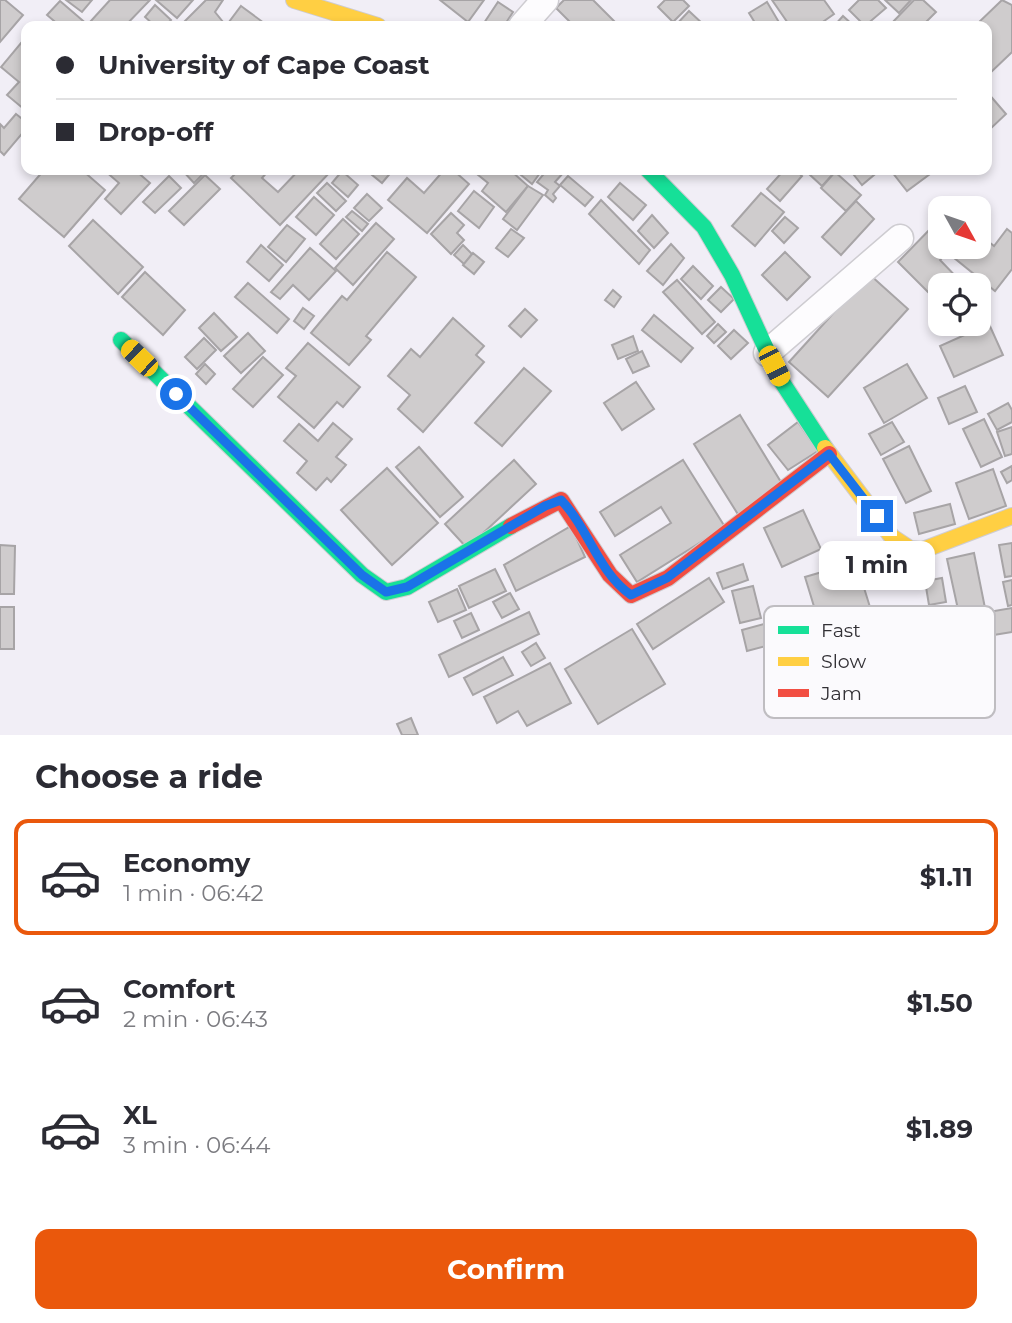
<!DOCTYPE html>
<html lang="en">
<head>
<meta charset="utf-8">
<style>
  body { margin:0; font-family:Montserrat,sans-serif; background:#f7f7f7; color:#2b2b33; height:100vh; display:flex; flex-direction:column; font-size:26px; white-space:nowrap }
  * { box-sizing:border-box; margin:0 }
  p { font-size:23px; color:#7c7c81 }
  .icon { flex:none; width:38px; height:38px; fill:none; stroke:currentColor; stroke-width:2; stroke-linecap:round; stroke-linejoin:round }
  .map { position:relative; height:735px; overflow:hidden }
  .panel { display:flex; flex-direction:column; background:#fff; flex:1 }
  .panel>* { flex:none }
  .guide { position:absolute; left:21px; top:21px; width:971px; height:154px; border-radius:14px; box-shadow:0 4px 10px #0003; display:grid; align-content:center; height:154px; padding:0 35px; background:#fff }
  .needle { width:46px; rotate:130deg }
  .tools { position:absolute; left:928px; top:196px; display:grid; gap:14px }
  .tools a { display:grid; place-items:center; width:63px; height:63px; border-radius:14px; background:#fff; box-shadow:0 4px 10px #0003; font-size:35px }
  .end { position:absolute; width:32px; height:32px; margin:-16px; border:9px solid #1a73e8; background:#fff; box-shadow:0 0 0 4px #fff }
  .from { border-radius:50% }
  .bubble { position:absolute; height:49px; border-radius:14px; background:#fff; box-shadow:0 4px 10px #0003; font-size:23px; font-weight:700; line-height:49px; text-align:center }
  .car { position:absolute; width:21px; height:42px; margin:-21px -10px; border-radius:9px; box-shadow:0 0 5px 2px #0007; background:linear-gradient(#f5c518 24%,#345 0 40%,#f5c518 0 76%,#345 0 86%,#f5c518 0) }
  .guide b { display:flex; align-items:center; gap:24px; height:66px; font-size:26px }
  .guide b+b { border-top:2px solid #e1e1e2 }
  .guide i { width:18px; height:18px; background:#2b2b33 }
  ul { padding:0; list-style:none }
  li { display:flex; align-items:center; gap:21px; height:116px; margin:0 14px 10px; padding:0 21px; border:4px solid transparent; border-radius:14px }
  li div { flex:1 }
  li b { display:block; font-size:26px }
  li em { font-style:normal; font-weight:700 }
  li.selected { border-color:#ea580c }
  li>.icon { width:63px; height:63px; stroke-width:1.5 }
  h2 { padding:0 35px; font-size:32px; line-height:84px }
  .cta { display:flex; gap:14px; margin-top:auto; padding:14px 35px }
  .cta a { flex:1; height:80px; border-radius:14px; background:#ea580c; color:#fff; font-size:28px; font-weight:700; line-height:80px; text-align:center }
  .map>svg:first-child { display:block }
  .building { fill:#cfcccd; stroke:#a7a4a6; stroke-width:2 }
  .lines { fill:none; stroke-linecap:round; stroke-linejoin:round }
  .street-casing { stroke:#ceccd1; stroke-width:29 }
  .fast-casing { stroke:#ceccd1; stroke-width:18 }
  .slow-casing { stroke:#ceccd1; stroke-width:18 }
  .jam-casing { stroke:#ceccd1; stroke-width:18 }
  .street { stroke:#fdfcfe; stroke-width:26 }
  .fast { stroke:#16e098; stroke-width:16 }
  .slow { stroke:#ffcf43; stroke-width:16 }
  .jam { stroke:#f24e42; stroke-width:16 }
  .route { stroke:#1a73e8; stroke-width:9 }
  .key { fill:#fbfafd; stroke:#bfbdc1; stroke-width:2 }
  .key-label { font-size:19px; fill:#323035 }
</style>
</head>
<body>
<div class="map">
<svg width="1012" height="735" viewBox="0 0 1012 735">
  <rect width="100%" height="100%" fill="#f1eef6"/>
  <g class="building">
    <polygon points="0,0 5,0 23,15 0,42"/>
    <polygon points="66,0 92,0 82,12"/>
    <polygon points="110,0 150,0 125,26 94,26 90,22"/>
    <polygon points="156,0 193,0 177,18"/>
    <polygon points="206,0 223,0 215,12 223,22 220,26 180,26"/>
    <polygon points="440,0 484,0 468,22"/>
    <polygon points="564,0 593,0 614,21 609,26 574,26 556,8"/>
    <polygon points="665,0 683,0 689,6 673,22 658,7"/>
    <polygon points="772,0 824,0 834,14 817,26 790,26"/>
    <polygon points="859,0 878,0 886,8 865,26 849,10"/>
    <polygon points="885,0 911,0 899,13"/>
    <polygon points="914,0 923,0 936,12 922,26 889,26"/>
    <polygon points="1002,0 1012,5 1012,52 987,76 987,26 975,26"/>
    <polygon points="60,1 89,26 60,26 47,15"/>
    <polygon points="498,2 513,12 504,26 488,26 484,23"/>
    <polygon points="767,2 780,24 776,26 757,26 749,13"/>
    <polygon points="155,5 171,20 165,26 155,26 145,17"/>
    <polygon points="241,6 268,26 226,26"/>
    <polygon points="689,11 705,26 675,26"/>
    <polygon points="843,16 854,26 834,26"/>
    <polygon points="26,37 26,108 25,110 7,95 19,82 1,67"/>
    <polygon points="987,92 1006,114 987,132"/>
    <polygon points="16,114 26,122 26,129 4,155 0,151 0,124 4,128"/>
    <polygon points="44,170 82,170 105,190 64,237 19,199"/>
    <polygon points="104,170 135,170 150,183 121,214 105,199 119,183"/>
    <polygon points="182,170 207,170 194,183"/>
    <polygon points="239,170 269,170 262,178 278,192 299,170 332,170 280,225 231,178"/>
    <polygon points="366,170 393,170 382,183"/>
    <polygon points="444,170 453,170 469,184 427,233 388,200 407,178 424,193"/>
    <polygon points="472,170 510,170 528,186 506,212 482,191 488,183"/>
    <polygon points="515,170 540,170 540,173 532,184"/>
    <polygon points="547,170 564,172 555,182 560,186 553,194 556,198 553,202 545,195 548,190 537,182"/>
    <polygon points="784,170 795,170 802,176 780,201 767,189"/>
    <polygon points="812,170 832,170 835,172 822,186 808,173"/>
    <polygon points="850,170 880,170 862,185"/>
    <polygon points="895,170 927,170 930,174 907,191 892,172"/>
    <polygon points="342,171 358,185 348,197 332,183"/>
    <polygon points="835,172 861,195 846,211 821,188"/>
    <polygon points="205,175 220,189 184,225 169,211"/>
    <polygon points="169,176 181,188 155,213 143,202"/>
    <polygon points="568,176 593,197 585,206 560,185"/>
    <polygon points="327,183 346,201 336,211 317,193"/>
    <polygon points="620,183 646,205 633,220 608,197"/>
    <polygon points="528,186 543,195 517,230 503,219"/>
    <polygon points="474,191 494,207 479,228 458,211"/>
    <polygon points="761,193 784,212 755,246 732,226"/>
    <polygon points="367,194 382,208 369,221 354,208"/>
    <polygon points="314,197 334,215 316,235 296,217"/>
    <polygon points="601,200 650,250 639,264 589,214"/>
    <polygon points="856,201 874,219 841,255 822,237"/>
    <polygon points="352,211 368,224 362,231 346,217"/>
    <polygon points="451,213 464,225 457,233 464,240 451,254 431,234"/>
    <polygon points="652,215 668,233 654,248 638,231"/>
    <polygon points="785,217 798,228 784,243 772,231"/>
    <polygon points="343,219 359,234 336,259 320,244"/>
    <polygon points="93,220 143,267 118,294 69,246"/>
    <polygon points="937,222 940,225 940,247 953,247 940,260 964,285 940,285 940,304 898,262"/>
    <polygon points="376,223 394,239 353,285 335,268"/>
    <polygon points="287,225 305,239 286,262 268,247"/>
    <polygon points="511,229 524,238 508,257 496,248"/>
    <polygon points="1007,229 1012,233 1012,269 995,291 953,257 961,247 978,247 978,233 994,246"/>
    <polygon points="671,244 684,258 663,285 647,271"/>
    <polygon points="261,245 283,265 269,281 247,262"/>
    <polygon points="463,245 472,254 464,264 454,255"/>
    <polygon points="310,248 336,271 309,300 293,285 280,299 271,292"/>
    <polygon points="387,252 416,277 366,336 371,340 349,365 311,333 342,296 347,300"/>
    <polygon points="785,252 810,277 787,300 762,275"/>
    <polygon points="473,253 484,262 474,274 463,265"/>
    <polygon points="693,266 713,286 701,299 681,279"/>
    <polygon points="145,272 185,310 163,335 122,297"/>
    <polygon points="869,274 908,309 828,397 789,362"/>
    <polygon points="677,280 715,322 702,334 663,292"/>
    <polygon points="248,283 289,319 277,333 235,297"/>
    <polygon points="721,287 734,299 721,312 708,300"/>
    <polygon points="613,290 621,297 614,307 605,300"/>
    <polygon points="303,308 314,316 304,329 294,321"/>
    <polygon points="525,309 537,320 521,337 509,326"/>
    <polygon points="214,313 237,337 221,351 199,328"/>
    <polygon points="654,315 693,348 681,362 642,330"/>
    <polygon points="453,318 484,346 476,355 484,362 423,432 398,409 410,395 388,376 411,349 420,357"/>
    <polygon points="718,324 726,332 714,343 707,336"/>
    <polygon points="989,324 1003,355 954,377 940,346"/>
    <polygon points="734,330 748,343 731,359 718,346"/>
    <polygon points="248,333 265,351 241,373 224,356"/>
    <polygon points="633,336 638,351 618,359 612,345"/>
    <polygon points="204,338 216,350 197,369 185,357"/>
    <polygon points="308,343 360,387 343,407 337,402 314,428 278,397 296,376 286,368"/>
    <polygon points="642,351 649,366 633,373 626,359"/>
    <polygon points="263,357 283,375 253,407 233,389"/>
    <polygon points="205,364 215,374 206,384 196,374"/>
    <polygon points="907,364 927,398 884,423 864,388"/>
    <polygon points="524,368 551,391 502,446 475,423"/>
    <polygon points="636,382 654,409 622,430 604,403"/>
    <polygon points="965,386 977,412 949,424 938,398"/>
    <polygon points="1008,403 1012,410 1012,422 997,430 988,414"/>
    <polygon points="740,415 784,487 739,516 694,444"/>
    <polygon points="984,419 1002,457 981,467 963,429"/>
    <polygon points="798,422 818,451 788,470 768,445"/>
    <polygon points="892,422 904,442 881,455 869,434"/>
    <polygon points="333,423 352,439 336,457 346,465 331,482 327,478 316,490 297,473 307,461 284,441 299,424 318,441"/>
    <polygon points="1012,427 1012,454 1005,456 997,432"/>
    <polygon points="909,446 931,491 906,503 883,459"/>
    <polygon points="419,447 463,497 440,517 396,467"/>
    <polygon points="514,460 536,484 467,548 445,524"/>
    <polygon points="683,460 725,527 637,582 620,555 671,523 661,507 615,536 600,512"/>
    <polygon points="1012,466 1012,480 1007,483 1001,472"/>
    <polygon points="387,468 438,523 392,565 341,510"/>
    <polygon points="993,469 1006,506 969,519 956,483"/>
    <polygon points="950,504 955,524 919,534 914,513"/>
    <polygon points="803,510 821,549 782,567 764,528"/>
    <polygon points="571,526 585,557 516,591 504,565"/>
    <polygon points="1012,543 1012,576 1005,577 999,545"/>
    <polygon points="0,545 15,546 14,594 0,594"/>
    <polygon points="974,553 985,608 959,614 947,559"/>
    <polygon points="856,562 874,620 823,636 805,577"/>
    <polygon points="743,564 748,580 723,589 717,573"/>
    <polygon points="495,569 506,591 469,608 459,586"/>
    <polygon points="709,578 724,602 653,649 637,624"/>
    <polygon points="942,578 946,602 929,605 925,581"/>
    <polygon points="1012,580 1012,605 1008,606 1003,582"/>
    <polygon points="753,586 761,618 740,623 732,591"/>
    <polygon points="457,589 466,610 438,622 429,602"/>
    <polygon points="510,593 519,609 502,618 493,602"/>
    <rect x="0" y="607" width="14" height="42"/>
    <polygon points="1012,608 1012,632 957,641 953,618"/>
    <polygon points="529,612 539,634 449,677 439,655"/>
    <polygon points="471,613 479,630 462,638 454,621"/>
    <polygon points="768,623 773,644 747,651 742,630"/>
    <polygon points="632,629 665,684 598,724 565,669"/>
    <polygon points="536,643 545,658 531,666 522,652"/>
    <polygon points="503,657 513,675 473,695 464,678"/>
    <polygon points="550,663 571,703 527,726 518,711 497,723 484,697"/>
    <polygon points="411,718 418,735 402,735 397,724"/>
  </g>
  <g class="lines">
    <g class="street-casing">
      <g id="street">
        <polyline points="522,26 545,0"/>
        <polyline points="767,353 900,238"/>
      </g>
    </g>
    <g class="fast-casing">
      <g id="fast">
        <polyline points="648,170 704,227 732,275 780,379 825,448"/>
        <polyline points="121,340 362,575 386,592 407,587 511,526"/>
      </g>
    </g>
    <g class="slow-casing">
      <g id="slow">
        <polyline points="294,0 378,26"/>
        <polyline points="825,448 892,537 910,549 923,550 1012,516"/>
      </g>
    </g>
    <g class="jam-casing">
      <polyline id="jam" points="511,526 561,500 610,575 631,595 668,578 829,454"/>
    </g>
    <use href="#street" class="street"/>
    <use href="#fast" class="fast"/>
    <use href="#slow" class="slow"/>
    <use href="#jam" class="jam"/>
  </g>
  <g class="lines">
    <path class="route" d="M176,394l186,181 24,17 21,-5 138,-81 16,-6c28,29 37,72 70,95l36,-17 162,-124 48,62"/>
  </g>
  <rect x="764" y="606" width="231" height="112" rx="10" class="key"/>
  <rect x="778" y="626" width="31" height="8" fill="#16e098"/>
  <rect x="778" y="657" width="31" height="9" fill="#ffcf43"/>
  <rect x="778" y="689" width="31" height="8" fill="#f24e42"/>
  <g class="key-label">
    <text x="821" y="637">Fast</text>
    <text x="821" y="668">Slow</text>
    <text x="821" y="700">Jam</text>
  </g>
</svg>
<div class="tools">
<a><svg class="needle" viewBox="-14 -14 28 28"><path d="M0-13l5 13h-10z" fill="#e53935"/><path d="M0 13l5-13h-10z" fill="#7c7c81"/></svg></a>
<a><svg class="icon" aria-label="locate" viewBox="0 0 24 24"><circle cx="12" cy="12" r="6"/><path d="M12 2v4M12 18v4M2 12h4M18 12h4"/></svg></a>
</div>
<i class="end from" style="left:176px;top:394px"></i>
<i class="end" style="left:877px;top:516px"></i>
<div class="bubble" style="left:819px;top:541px;width:116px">1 min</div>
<i class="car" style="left:139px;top:358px;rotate:314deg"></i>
<i class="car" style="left:774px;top:366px;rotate:153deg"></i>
<div class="guide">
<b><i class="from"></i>University of Cape Coast</b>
<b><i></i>Drop-off</b>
</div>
</div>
<section class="panel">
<h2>Choose a ride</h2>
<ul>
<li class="selected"><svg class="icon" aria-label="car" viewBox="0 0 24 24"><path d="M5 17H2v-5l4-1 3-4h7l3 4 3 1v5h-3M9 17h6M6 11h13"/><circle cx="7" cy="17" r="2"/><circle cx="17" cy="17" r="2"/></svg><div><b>Economy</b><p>1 min · 06:42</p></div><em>$1.11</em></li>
<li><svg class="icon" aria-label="car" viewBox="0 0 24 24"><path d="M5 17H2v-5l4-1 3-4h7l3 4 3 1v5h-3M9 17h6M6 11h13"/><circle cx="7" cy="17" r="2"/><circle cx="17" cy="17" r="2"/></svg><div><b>Comfort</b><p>2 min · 06:43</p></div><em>$1.50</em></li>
<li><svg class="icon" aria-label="car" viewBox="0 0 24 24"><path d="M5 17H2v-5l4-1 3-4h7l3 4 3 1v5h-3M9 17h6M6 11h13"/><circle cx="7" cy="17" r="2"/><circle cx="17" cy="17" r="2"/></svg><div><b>XL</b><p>3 min · 06:44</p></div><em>$1.89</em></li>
</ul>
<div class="cta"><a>Confirm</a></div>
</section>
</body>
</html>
